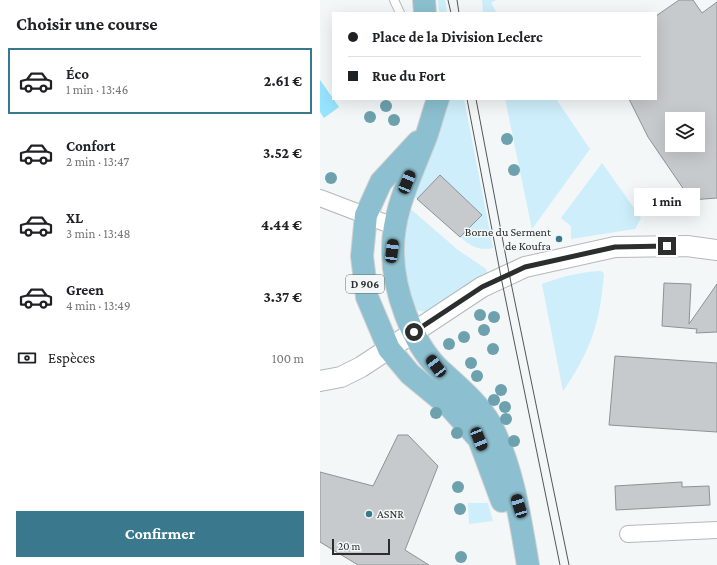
<!DOCTYPE html>
<html lang="fr">
<head>
<meta charset="utf-8">
<style>
  body { margin:0; font-family:"Crimson Pro",serif; background:#f2f2f2; color:#202124; height:100vh; display:flex; flex-direction:column; font-size:15px; white-space:nowrap }
  * { box-sizing:border-box; margin:0 }
  p { font-size:13px; color:#757577 }
  .icon { flex:none; width:22px; height:22px; fill:none; stroke:currentColor; stroke-width:2; stroke-linecap:round; stroke-linejoin:round }
  .map { position:relative; flex:1; overflow:hidden }
  .side { display:flex; flex-direction:column; background:#fff; width:320px }
  .side>* { flex:none }
  .hud { position:absolute; left:12px; top:12px; width:325px; height:88px; border-radius:0px; box-shadow:0 4px 16px #0002; display:grid; align-content:center; height:88px; padding:0 16px; background:#fff }
  .controls { position:absolute; left:345px; top:112px; display:grid; gap:8px }
  .controls a { display:grid; place-items:center; width:40px; height:40px; border-radius:0px; background:#fff; box-shadow:0 4px 16px #0002; font-size:20px }
  .scale { position:absolute; left:12px; bottom:10px; width:58px; box-sizing:border-box; padding-left:4px; border:2px solid #2c2e2e; border-top:0; font-size:11px; line-height:14px; white-space:nowrap; color:#2c2e2e; -webkit-text-stroke:3px #f3f7f8; paint-order:stroke }
  .end { position:absolute; width:18px; height:18px; margin:-9px; border:5px solid #2c2e2e; background:#fff; box-shadow:0 0 0 2px #fff }
  .from { border-radius:50% }
  .bubble { position:absolute; height:28px; border-radius:0px; background:#fff; box-shadow:0 4px 16px #0002; font-size:13px; font-weight:700; line-height:28px; text-align:center }
  .car { position:absolute; width:12px; height:24px; margin:-12px -6px; border-radius:5px; box-shadow:0 0 3px 1px #0007; background:linear-gradient(#222 24%,#8ab4d8 0 40%,#222 0 76%,#8ab4d8 0 86%,#222 0) }
  .hud b { display:flex; align-items:center; gap:14px; height:38px; font-size:15px }
  .hud b+b { border-top:1px solid #e0e0e0 }
  .hud i { width:10px; height:10px; background:#202124 }
  ul { padding:0; list-style:none }
  li { display:flex; align-items:center; gap:12px; height:66px; margin:0 8px 6px; padding:0 8px; border:2px solid transparent; border-radius:0px }
  li div { flex:1 }
  li b { display:block; font-size:15px }
  li em { font-style:normal; font-weight:700 }
  li.selected { border-color:#39788d }
  li>.icon { width:36px; height:36px; stroke-width:1.5 }
  h2 { padding:0 16px; font-size:18px; line-height:48px }
  .pay { display:flex; align-items:center; gap:10px; height:44px; padding:0 16px; font-size:15px }
  .pay p { margin-inline-start:auto }
  .primary-button { display:flex; gap:8px; margin-top:auto; padding:8px 16px }
  .primary-button a { flex:1; height:46px; border-radius:0px; background:#39788d; color:#fff; font-size:16px; font-weight:700; line-height:46px; text-align:center }
  main { display:flex; flex:1; min-height:0 }
  .map>svg:first-child { display:block }
  .green { fill:#cdeefa }
  .water { fill:#97e4ff }
  .building { fill:#c7cacc; stroke:#8f9293; fill-rule:evenodd }
  .lines { fill:none; stroke-linecap:round; stroke-linejoin:round }
  .service-casing { stroke:#b5b9ba; stroke-width:10 }
  .minor-casing { stroke:#b5b9ba; stroke-width:18 }
  .tertiary-casing { stroke:#b5b9ba; stroke-width:22 }
  .primary-casing { stroke:#d1d1d1; stroke-width:24 }
  .service { stroke:#fff; stroke-width:8 }
  .minor { stroke:#fff; stroke-width:16 }
  .tertiary { stroke:#fff; stroke-width:20 }
  .primary { stroke:#8cbfcf; stroke-width:22 }
  .tram { stroke:#535556; stroke-width:1 }
  .tree { fill:#6da1ae }
  .route { stroke:#2c2e2e; stroke-width:5 }
  .poi-dot { fill:#39788d; stroke:#f3f7f8; stroke-width:1.5 }
  .labels { text-anchor:middle; stroke-width:3; stroke-linejoin:round; paint-order:stroke }
  .shield { fill:#f3f7f8; stroke:#686a6b; stroke-width:1 }
  .shield-label { font-size:11px; font-weight:bold; fill:#2c2e2e }
  .poi-label { font-size:12px; fill:#2c2e2e; stroke:#f3f7f8; text-anchor:end }
</style>
</head>
<body>
<main>
<section class="side">
<h2>Choisir une course</h2>
<ul>
<li class="selected"><svg class="icon" aria-label="car" viewBox="0 0 24 24"><path d="M5 17H2v-5l4-1 3-4h7l3 4 3 1v5h-3M9 17h6M6 11h13"/><circle cx="7" cy="17" r="2"/><circle cx="17" cy="17" r="2"/></svg><div><b>Éco</b><p>1 min · 13:46</p></div><em>2.61 €</em></li>
<li><svg class="icon" aria-label="car" viewBox="0 0 24 24"><path d="M5 17H2v-5l4-1 3-4h7l3 4 3 1v5h-3M9 17h6M6 11h13"/><circle cx="7" cy="17" r="2"/><circle cx="17" cy="17" r="2"/></svg><div><b>Confort</b><p>2 min · 13:47</p></div><em>3.52 €</em></li>
<li><svg class="icon" aria-label="car" viewBox="0 0 24 24"><path d="M5 17H2v-5l4-1 3-4h7l3 4 3 1v5h-3M9 17h6M6 11h13"/><circle cx="7" cy="17" r="2"/><circle cx="17" cy="17" r="2"/></svg><div><b>XL</b><p>3 min · 13:48</p></div><em>4.44 €</em></li>
<li><svg class="icon" aria-label="car" viewBox="0 0 24 24"><path d="M5 17H2v-5l4-1 3-4h7l3 4 3 1v5h-3M9 17h6M6 11h13"/><circle cx="7" cy="17" r="2"/><circle cx="17" cy="17" r="2"/></svg><div><b>Green</b><p>4 min · 13:49</p></div><em>3.37 €</em></li>
</ul>
<div class="pay"><svg class="icon" aria-label="cash" viewBox="0 0 24 24"><path d="M3 7h18v10H3z"/><circle cx="12" cy="12" r="2"/></svg>Espèces<p>100 m</p></div>
<div class="primary-button"><a>Confirmer</a></div>
</section>
<div class="map">
<svg width="397" height="565" viewBox="0 0 397 565">
  <rect width="100%" height="100%" fill="#f3f7f8"/>
  <g class="green">
    <polygon points="118,0 125,0 127,13 119,13"/>
    <polygon points="162,0 176,0 171,3 177,13 163,13"/>
    <path d="M126,99h18l29,149c-15,3 -22,-2 -33,-11l22,-22 -42,-39 -23,23 -5,-5z"/>
    <polygon points="185,99 236,99 270,149 212,229"/>
    <polygon points="282,163 321,218 315,229 251,239 251,226 241,218"/>
    <polygon points="87,206 138,250 166,269 168,276 107,312 99,311 93,307 87,289 81,253"/>
    <path d="M280,271l4,2c-4,50 -13,77 -41,118l-21,-107c19,-7 37,-12 58,-13z"/>
    <polygon points="148,503 168,503 173,521 149,524"/>
  </g>
  <polygon class="water" points="0,80 19,107 4,118 0,112"/>
  <g class="building">
    <path d="M359,0h14l9,13 15,-11v196l-26,2 -43,-63 -19,-38h27v-83zM352,119h26v26h-26z"/>
    <polygon points="120,175 162,215 140,237 97,199"/>
    <polygon points="344,283 371,284 369,324 397,284 397,332 376,333 377,329 342,326"/>
    <polygon points="295,356 397,363 397,432 289,425"/>
    <polygon points="78,435 88,435 118,466 85,550 109,565 38,565 0,542 0,472 53,486"/>
    <polygon points="362,482 362,487 389,486 390,505 296,510 295,486"/>
  </g>
  <g class="lines">
    <g class="service-casing">
      <polyline id="service" points="74,0 80,13"/>
    </g>
    <g class="minor-casing">
      <g id="minor">
        <polyline points="0,198 76,227"/>
        <polyline points="308,534 397,530"/>
      </g>
    </g>
    <g class="tertiary-casing">
      <polyline id="tertiary" points="0,381 21,377 41,367 162,287 205,267 295,247 367,246 397,250"/>
    </g>
    <g class="primary-casing">
      <g id="primary">
        <polyline points="104,0 105,13"/>
        <path d="M118,99c-4,11 -7,23 -11,35 -14,38 -35,76 -34,118 0,37 18,89 45,116 18,17 41,35 53,57 22,43 29,93 37,140"/>
        <polyline points="98,142 61,182 46,215 42,256 47,297 69,349 90,374 130,407 159,439 182,501"/>
      </g>
    </g>
    <use href="#service" class="service"/>
    <use href="#minor" class="minor"/>
    <use href="#tertiary" class="tertiary"/>
    <use href="#primary" class="primary"/>
    <g class="tram">
      <polyline points="128,0 131,13"/>
      <polyline points="137,0 139,13"/>
      <polyline points="147,99 181,277 240,565"/>
      <polyline points="156,99 189,273 249,565"/>
    </g>
  </g>
  <g class="tree">
    <circle cx="66" cy="106" r="6"/>
    <circle cx="50" cy="117" r="6"/>
    <circle cx="74" cy="120" r="6"/>
    <circle cx="187" cy="139" r="6"/>
    <circle cx="194" cy="170" r="6"/>
    <circle cx="11" cy="178" r="6"/>
    <circle cx="160" cy="315" r="6"/>
    <circle cx="174" cy="317" r="6"/>
    <circle cx="164" cy="330" r="6"/>
    <circle cx="144" cy="337" r="6"/>
    <circle cx="129" cy="344" r="6"/>
    <circle cx="173" cy="349" r="6"/>
    <circle cx="151" cy="363" r="6"/>
    <circle cx="157" cy="376" r="6"/>
    <circle cx="181" cy="390" r="6"/>
    <circle cx="174" cy="400" r="6"/>
    <circle cx="185" cy="407" r="6"/>
    <circle cx="116" cy="413" r="6"/>
    <circle cx="186" cy="419" r="6"/>
    <circle cx="137" cy="433" r="6"/>
    <circle cx="194" cy="441" r="6"/>
    <circle cx="138" cy="487" r="6"/>
    <circle cx="140" cy="509" r="6"/>
    <circle cx="141" cy="557" r="6"/>
  </g>
  <g class="lines">
    <polyline class="route" points="94,332 162,287 205,267 295,247 347,246"/>
  </g>
  <g class="poi-dot">
    <circle cx="239" cy="239" r="4"/>
    <circle cx="49" cy="514" r="4"/>
  </g>
  <g class="labels">
    <rect class="shield" x="26" y="275" width="38" height="18" rx="3"/>
    <g class="shield-label">
      <text x="45" y="288">D 906</text>
    </g>
    <g class="poi-label">
      <text x="231" y="236">Borne du Serment<tspan x="231" dy="14">de Koufra</tspan></text>
      <text x="57" y="518" text-anchor="start">ASNR</text>
    </g>
  </g>
</svg>
<div class="controls">
<a><svg class="icon" aria-label="layers" viewBox="0 0 24 24"><path d="M12 4l9 5-9 5-9-5zM3 14l9 5 9-5"/></svg></a>
</div>
<div class="scale">20 m</div>
<i class="end from" style="left:94px;top:332px"></i>
<i class="end" style="left:347px;top:246px"></i>
<div class="bubble" style="left:314px;top:188px;width:66px">1 min</div>
<i class="car" style="left:87px;top:182px;rotate:22deg"></i>
<i class="car" style="left:72px;top:251px;rotate:7deg"></i>
<i class="car" style="left:116px;top:366px;rotate:323deg"></i>
<i class="car" style="left:159px;top:439px;rotate:158deg"></i>
<i class="car" style="left:199px;top:506px;rotate:343deg"></i>
<div class="hud">
<b><i class="from"></i>Place de la Division Leclerc</b>
<b><i></i>Rue du Fort</b>
</div>
</div>
</main>
</body>
</html>
